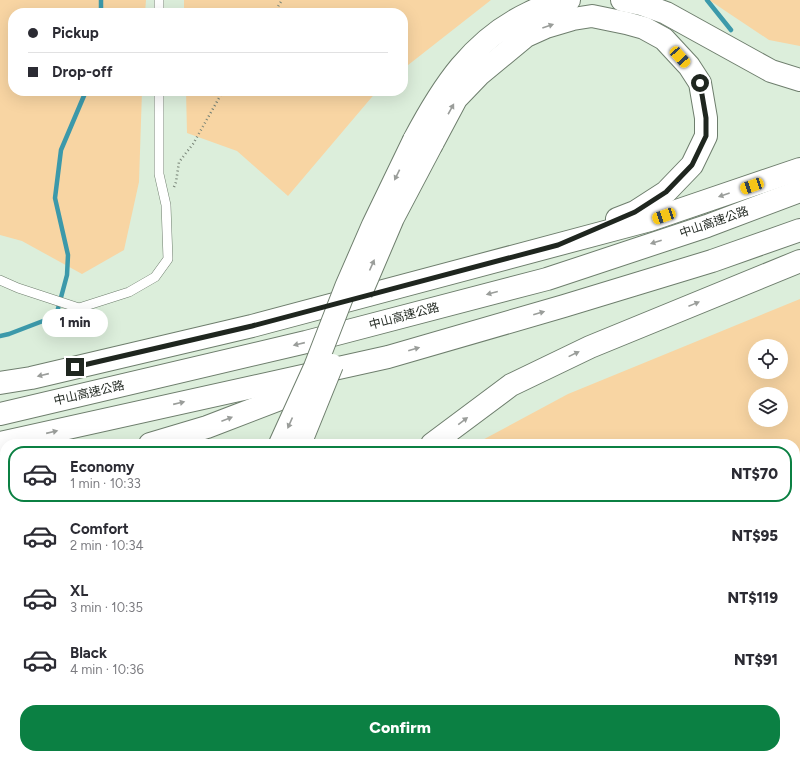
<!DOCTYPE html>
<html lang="en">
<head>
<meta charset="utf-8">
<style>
  body { margin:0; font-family:Figtree,"Noto Sans TC",sans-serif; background:#f2f2f3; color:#2b2b33; height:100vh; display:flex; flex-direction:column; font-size:15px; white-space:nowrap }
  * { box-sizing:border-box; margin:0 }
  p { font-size:13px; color:#7c7c81 }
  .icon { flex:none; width:22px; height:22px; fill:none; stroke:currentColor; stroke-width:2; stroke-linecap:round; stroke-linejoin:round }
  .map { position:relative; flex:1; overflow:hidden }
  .side { position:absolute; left:0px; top:439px; width:800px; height:320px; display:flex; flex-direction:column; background:#fff; border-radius:16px 16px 0 0; box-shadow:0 4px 16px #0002 }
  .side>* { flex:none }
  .guide { position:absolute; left:8px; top:8px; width:400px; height:88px; border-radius:16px; box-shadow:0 4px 16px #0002; display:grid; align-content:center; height:88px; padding:0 20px; background:#fff }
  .controls { position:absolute; left:748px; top:339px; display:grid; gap:8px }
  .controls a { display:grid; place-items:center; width:40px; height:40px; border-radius:50%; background:#fff; box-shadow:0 4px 16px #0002; font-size:20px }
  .end { position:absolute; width:18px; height:18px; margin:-9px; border:5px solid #1f261f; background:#fff; box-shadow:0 0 0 2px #fff }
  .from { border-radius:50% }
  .bubble { position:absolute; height:28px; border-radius:14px; background:#fff; box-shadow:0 4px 16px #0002; font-size:13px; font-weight:800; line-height:28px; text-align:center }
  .car { position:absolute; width:12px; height:24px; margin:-12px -6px; border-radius:5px; box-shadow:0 0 3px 1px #0007; background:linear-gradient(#f5c518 24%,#345 0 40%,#f5c518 0 76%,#345 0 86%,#f5c518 0) }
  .guide b { display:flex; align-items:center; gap:14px; height:38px; font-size:15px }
  .guide b+b { border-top:1px solid #e1e1e2 }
  .guide i { width:10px; height:10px; background:#2b2b33 }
  ul { padding:7px 0 0; list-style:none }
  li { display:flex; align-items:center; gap:12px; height:56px; margin:0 8px 6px; padding:0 12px; border:2px solid transparent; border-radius:16px }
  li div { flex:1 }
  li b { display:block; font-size:15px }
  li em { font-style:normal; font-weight:800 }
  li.on { border-color:#0b8043 }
  li>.icon { width:36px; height:36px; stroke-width:1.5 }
  .action { display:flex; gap:8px; margin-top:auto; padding:8px 20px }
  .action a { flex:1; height:46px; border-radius:16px; background:#0b8043; color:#fff; font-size:16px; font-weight:800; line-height:46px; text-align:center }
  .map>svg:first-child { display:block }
  .green { fill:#f8d5a3; fill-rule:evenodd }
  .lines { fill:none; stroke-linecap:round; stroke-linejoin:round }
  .stream { stroke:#3c99aa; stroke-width:4.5 }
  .lane-casing { stroke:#6e7e6d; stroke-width:10 }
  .highway-casing { stroke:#6e7e6d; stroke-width:24 }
  .path { stroke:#778376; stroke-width:2.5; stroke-dasharray:1 3; stroke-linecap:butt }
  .lane { stroke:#fff; stroke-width:9 }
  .highway { stroke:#fff; stroke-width:22 }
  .highway-bridge-casing { stroke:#6e7e6d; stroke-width:24; stroke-linecap:butt }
  .highway-bridge { stroke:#fff; stroke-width:22 }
  .oneway { fill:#9a9d9a }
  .route { stroke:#1f261f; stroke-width:5 }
  .labels { text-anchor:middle; stroke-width:3.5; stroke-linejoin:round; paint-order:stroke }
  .street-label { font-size:12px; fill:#1f261f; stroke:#fff }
</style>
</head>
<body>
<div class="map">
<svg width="800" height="759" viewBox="0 0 800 759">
  <rect width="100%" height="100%" fill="#dceedb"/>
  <g class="green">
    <polygon points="0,0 146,0 145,13 13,13 13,91 142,91 139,182 124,250 82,274 22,241 0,235"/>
    <polygon points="184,0 491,0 403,69 403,13 184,13"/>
    <polygon points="709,0 800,0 800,46 769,40"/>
    <polygon points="186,91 377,91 288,196 237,151 187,133"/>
    <path d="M800,299v460h-517l1,-5h511v-310h-320l93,-50zM755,346h26v26h-26zM755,394h26v26h-26z"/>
  </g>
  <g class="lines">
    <g class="stream">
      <polyline points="101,0 101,13"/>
      <polyline points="707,0 731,30"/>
      <polyline points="0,336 9,334 56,316 67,275 68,255 55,198 61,150 86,91"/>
    </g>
    <g class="lane-casing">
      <g id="lane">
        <polyline points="159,0 159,13"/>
        <polyline points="0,280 18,288 79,308 129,292 155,277 168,259 166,205 159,174 159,91"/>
      </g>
    </g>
    <g class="highway-casing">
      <g id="highway">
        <polyline points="622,0 641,4 666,13 771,71 800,80"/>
        <path d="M414,140c28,-53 58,-100 115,-127 12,-6 27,-11 40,-13"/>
        <polyline points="432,144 456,99 480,74 526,36 546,27 573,19 592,16 626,23 644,28 664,39 689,66 700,83 706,118 706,136 692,165 666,192 635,212 617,219"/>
        <polyline points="0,383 31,378 252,326 650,220 800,169"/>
        <polyline points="0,414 306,342 547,279 707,226 800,191"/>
        <polyline points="0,443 388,357 564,306 712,261 800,230"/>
        <polyline points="150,444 207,427 319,384"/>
        <polyline points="432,444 511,385 590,347 800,261"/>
        <polyline points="0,478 5,477"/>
        <polyline points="0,505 5,506"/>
        <polyline points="208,754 208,759"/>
        <polyline points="237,754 238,759"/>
        <polyline points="253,754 253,759"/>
      </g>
    </g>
    <g class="path">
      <polyline points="274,13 282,0"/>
      <polyline points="174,187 176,182 179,162 193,144 223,91"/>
    </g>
    <use href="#lane" class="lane"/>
    <use href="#highway" class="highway"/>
    <g class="highway-bridge-casing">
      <g id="highway-bridge">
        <polyline points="361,293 393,218 432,144"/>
        <polyline points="280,444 315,367 346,287 373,225 414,140"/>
        <polyline points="300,444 332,365"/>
      </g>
    </g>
    <use href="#highway-bridge" class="highway-bridge"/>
  </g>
  <defs><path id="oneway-solid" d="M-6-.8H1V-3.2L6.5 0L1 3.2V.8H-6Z"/></defs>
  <g class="oneway">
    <use href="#oneway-solid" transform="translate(548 26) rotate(-19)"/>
    <use href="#oneway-solid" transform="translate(451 109) rotate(-61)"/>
    <use href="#oneway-solid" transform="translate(397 175) rotate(116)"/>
    <use href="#oneway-solid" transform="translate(724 195) rotate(161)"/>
    <use href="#oneway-solid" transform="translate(656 242) rotate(162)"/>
    <use href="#oneway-solid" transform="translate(372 265) rotate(-66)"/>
    <use href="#oneway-solid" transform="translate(492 293) rotate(165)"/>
    <use href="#oneway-solid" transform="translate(694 304) rotate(-22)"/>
    <use href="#oneway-solid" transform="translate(539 313) rotate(-16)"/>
    <use href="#oneway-solid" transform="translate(299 344) rotate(167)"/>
    <use href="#oneway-solid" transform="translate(414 349) rotate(-16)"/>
    <use href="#oneway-solid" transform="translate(574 354) rotate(-26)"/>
    <use href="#oneway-solid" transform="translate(43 375) rotate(167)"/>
    <use href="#oneway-solid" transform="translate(179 403) rotate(-13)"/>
    <use href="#oneway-solid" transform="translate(227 419) rotate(-21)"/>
    <use href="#oneway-solid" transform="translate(463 421) rotate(-37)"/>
    <use href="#oneway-solid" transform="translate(290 423) rotate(114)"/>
    <use href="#oneway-solid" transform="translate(52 432) rotate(-13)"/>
  </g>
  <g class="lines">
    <polyline class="route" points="75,367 252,326 558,245 635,212 666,192 692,165 706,136 706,118 700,83"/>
  </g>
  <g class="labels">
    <g class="street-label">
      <text transform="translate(714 222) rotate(-19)" y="4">中山高速公路</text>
      <text transform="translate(404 316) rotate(-15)" y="4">中山高速公路</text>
      <text transform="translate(89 393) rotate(-13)" y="4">中山高速公路</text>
    </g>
  </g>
</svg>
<div class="controls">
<a><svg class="icon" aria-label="locate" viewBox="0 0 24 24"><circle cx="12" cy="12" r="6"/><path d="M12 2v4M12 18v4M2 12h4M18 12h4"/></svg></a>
<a><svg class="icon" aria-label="layers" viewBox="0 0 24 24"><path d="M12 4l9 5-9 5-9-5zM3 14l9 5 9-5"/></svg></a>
</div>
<i class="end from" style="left:700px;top:83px"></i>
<i class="end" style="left:75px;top:367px"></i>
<div class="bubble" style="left:42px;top:309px;width:66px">1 min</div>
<i class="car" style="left:680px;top:57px;rotate:138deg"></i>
<i class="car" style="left:752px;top:186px;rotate:251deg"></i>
<i class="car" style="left:664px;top:216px;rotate:251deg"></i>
<div class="guide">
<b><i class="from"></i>Pickup</b>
<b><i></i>Drop-off</b>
</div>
<section class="side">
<ul>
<li class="on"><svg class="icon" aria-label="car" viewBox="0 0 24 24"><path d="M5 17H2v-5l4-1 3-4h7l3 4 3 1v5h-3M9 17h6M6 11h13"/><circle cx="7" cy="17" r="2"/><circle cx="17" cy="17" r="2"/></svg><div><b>Economy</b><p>1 min · 10:33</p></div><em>NT$70</em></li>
<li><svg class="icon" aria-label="car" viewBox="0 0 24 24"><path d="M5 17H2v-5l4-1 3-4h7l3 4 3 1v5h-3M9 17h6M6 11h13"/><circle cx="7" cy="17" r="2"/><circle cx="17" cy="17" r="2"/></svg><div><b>Comfort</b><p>2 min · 10:34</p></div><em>NT$95</em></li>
<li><svg class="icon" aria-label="car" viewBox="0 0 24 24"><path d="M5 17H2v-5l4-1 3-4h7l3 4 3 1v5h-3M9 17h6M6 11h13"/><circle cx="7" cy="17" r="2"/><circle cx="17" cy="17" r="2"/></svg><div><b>XL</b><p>3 min · 10:35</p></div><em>NT$119</em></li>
<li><svg class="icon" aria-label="car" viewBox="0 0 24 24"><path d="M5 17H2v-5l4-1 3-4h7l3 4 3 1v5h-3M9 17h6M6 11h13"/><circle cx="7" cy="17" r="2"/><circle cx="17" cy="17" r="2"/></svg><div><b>Black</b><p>4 min · 10:36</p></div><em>NT$91</em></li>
</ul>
<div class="action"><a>Confirm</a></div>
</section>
</div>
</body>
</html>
